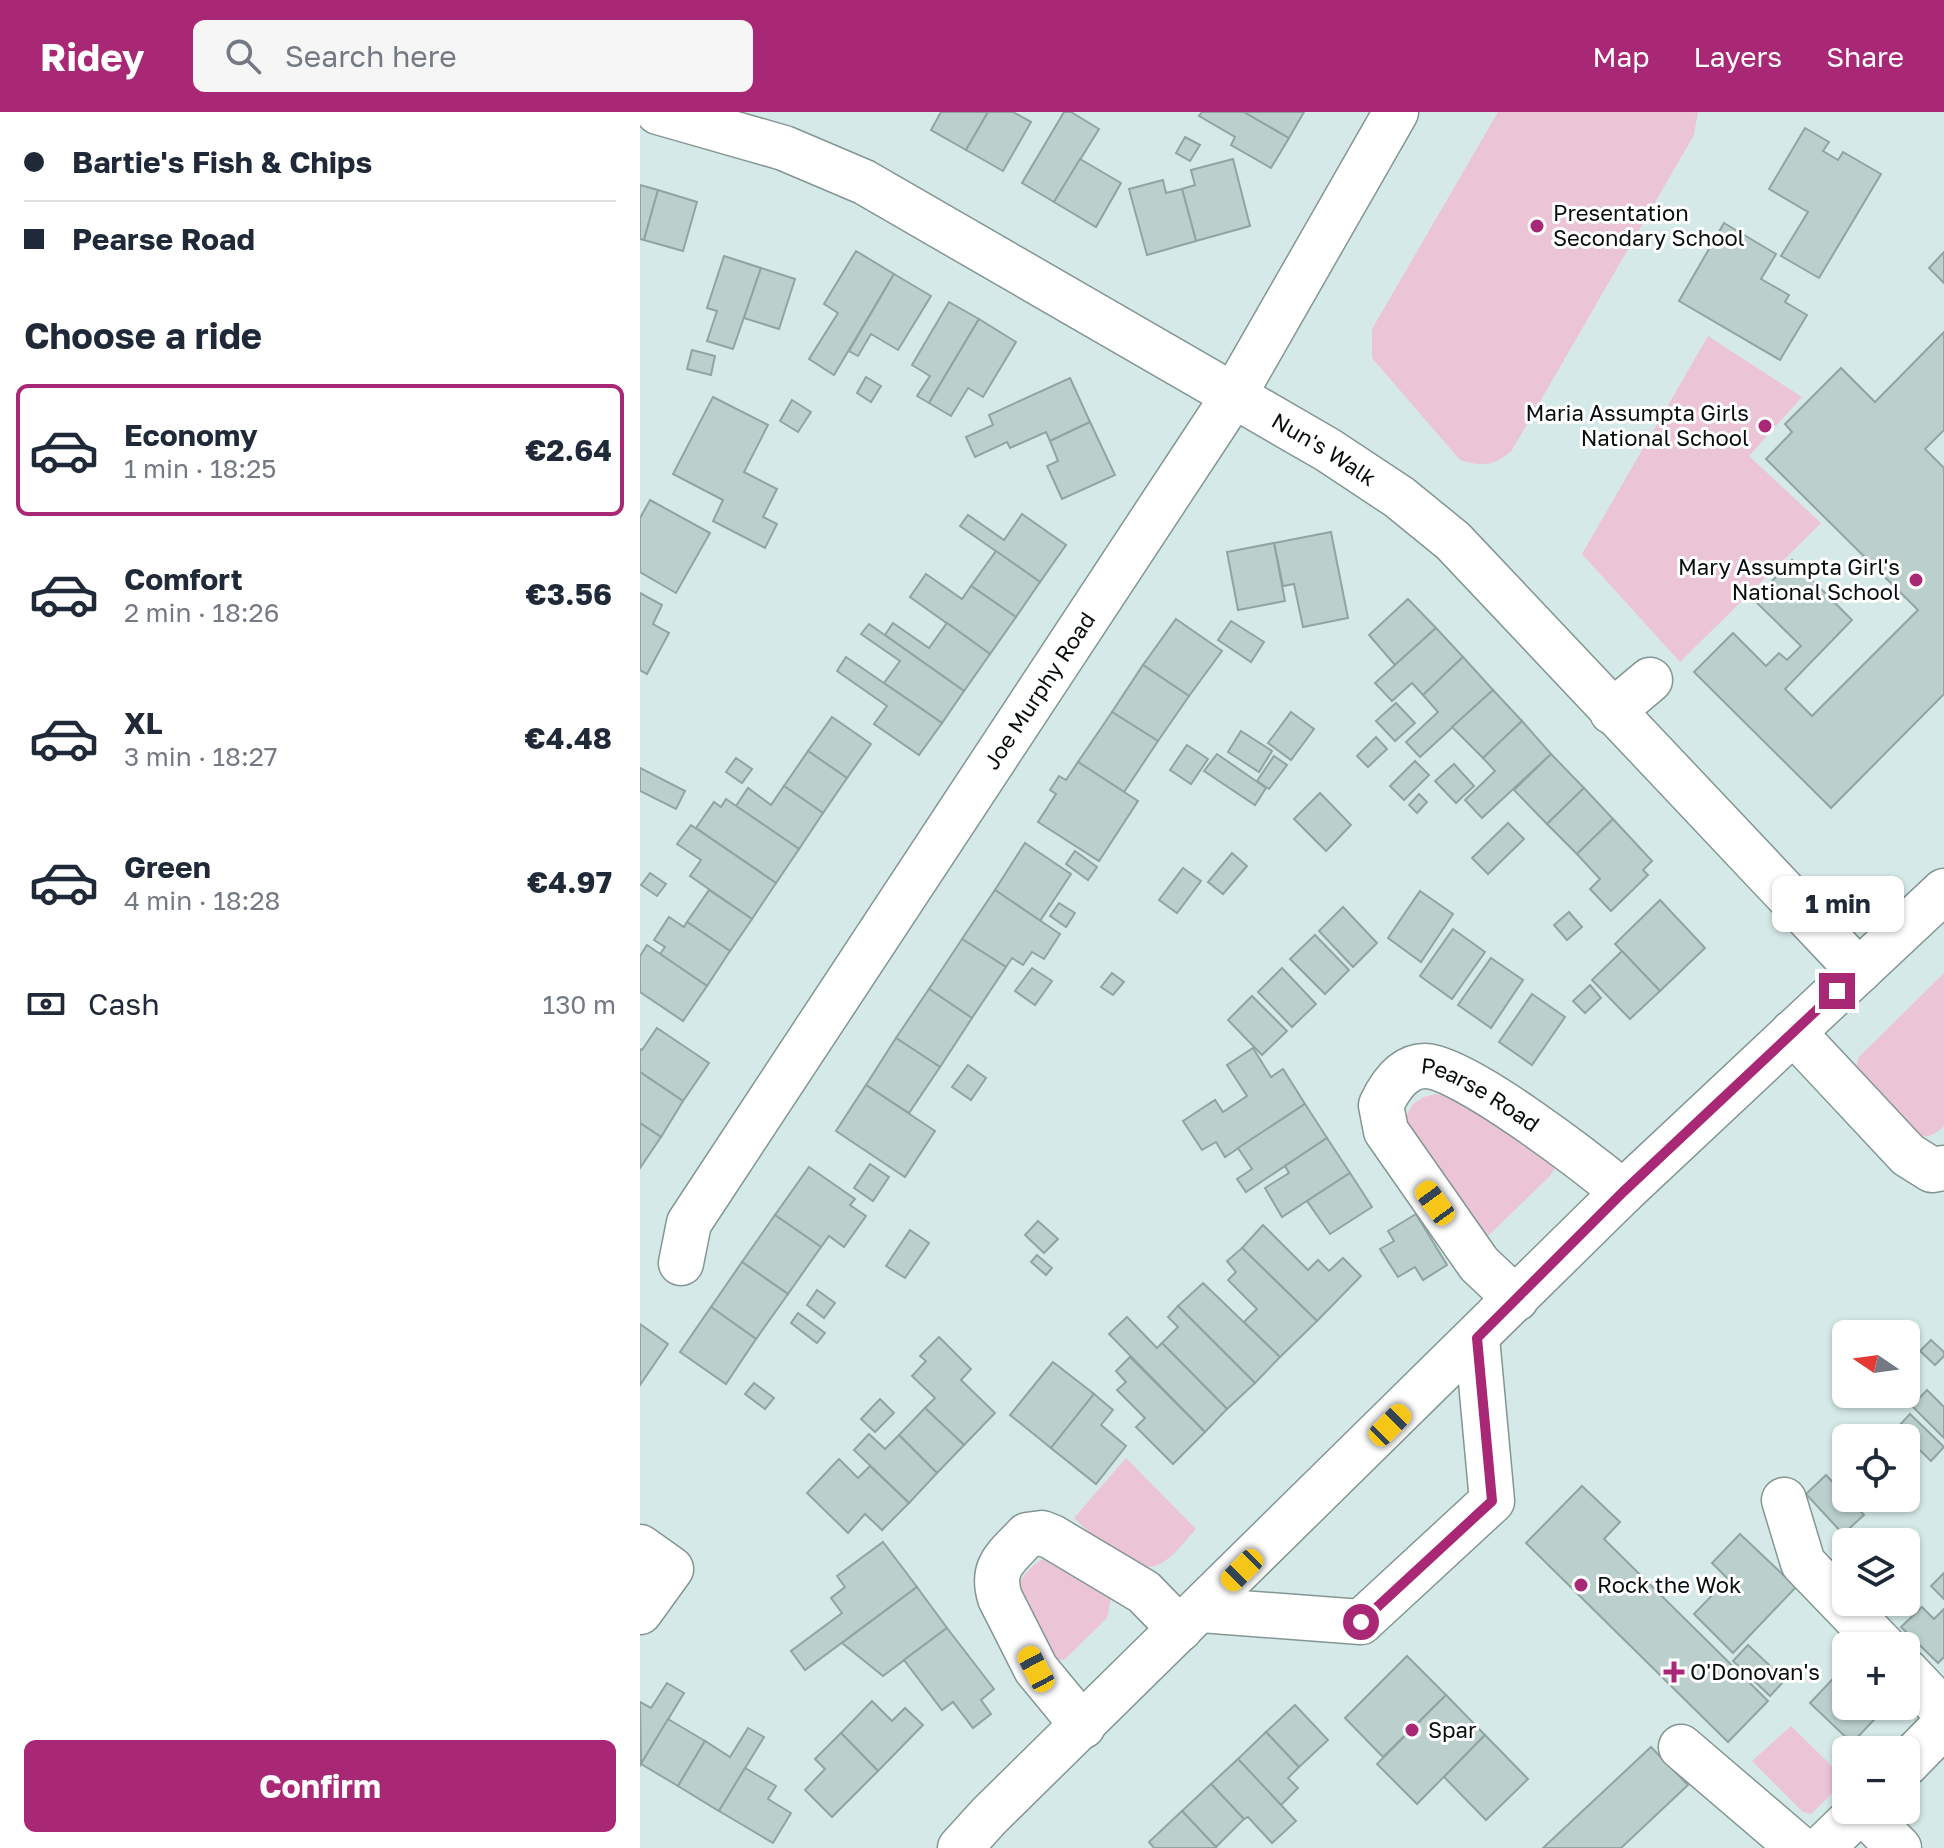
<!DOCTYPE html>
<html lang="en">
<head>
<meta charset="utf-8">
<style>
  body { margin:0; font-family:"Golos Text",sans-serif; background:#f6f6f7; color:#1f2937; height:100vh; display:flex; flex-direction:column; font-size:30px; white-space:nowrap }
  * { box-sizing:border-box; margin:0 }
  p { font-size:26px; color:#747a83 }
  .icon { flex:none; width:44px; height:44px; fill:none; stroke:currentColor; stroke-width:2; stroke-linecap:round; stroke-linejoin:round }
  .map { position:relative; flex:1; overflow:hidden }
  .drawer { display:flex; flex-direction:column; background:#fff; width:640px }
  .drawer>* { flex:none }
  .banner { display:grid; align-content:center; height:176px; padding:0 24px; background:#fff }
  .needle { width:52px; rotate:283deg }
  .buttons { position:absolute; left:1192px; top:1208px; display:grid; gap:16px }
  .buttons a { display:grid; place-items:center; width:88px; height:88px; border-radius:12px; background:#fff; box-shadow:0 2px 6px #0004; font-size:40px }
  .end { position:absolute; width:36px; height:36px; margin:-18px; border:10px solid #a92876; background:#fff; box-shadow:0 0 0 4px #fff }
  .from { border-radius:50% }
  .bubble { position:absolute; height:56px; border-radius:12px; background:#fff; box-shadow:0 2px 6px #0004; font-size:26px; font-weight:700; line-height:56px; text-align:center }
  .car { position:absolute; width:24px; height:48px; margin:-24px -12px; border-radius:10px; box-shadow:0 0 6px 2px #0007; background:linear-gradient(#f5c518 24%,#345 0 40%,#f5c518 0 76%,#345 0 86%,#f5c518 0) }
  .banner b { display:flex; align-items:center; gap:28px; height:76px; font-size:30px }
  .banner b+b { border-top:2px solid #e0e1e3 }
  .banner i { width:20px; height:20px; background:#1f2937 }
  ul { padding:0; list-style:none }
  li { display:flex; align-items:center; gap:24px; height:132px; margin:0 16px 12px; padding:0 8px; border:4px solid transparent; border-radius:12px }
  li div { flex:1 }
  li b { display:block; font-size:30px }
  li em { font-style:normal; font-weight:700 }
  li.selected { border-color:#a92876 }
  li>.icon { width:72px; height:72px; stroke-width:1.5 }
  h2 { padding:0 24px; font-size:36px; line-height:96px }
  .pay { display:flex; align-items:center; gap:20px; height:88px; padding:0 24px; font-size:30px }
  .pay p { margin-inline-start:auto }
  .button { display:flex; gap:16px; margin-top:auto; padding:16px 24px }
  .button a { flex:1; height:92px; border-radius:12px; background:#a92876; color:#fff; font-size:32px; font-weight:700; line-height:92px; text-align:center }
  header { display:flex; align-items:center; gap:48px; box-sizing:border-box; height:112px; padding:0 40px; background:#a92876; color:#fff }
  header strong { font-size:38px }
  nav { display:flex; gap:44px; margin-inline-start:auto; font-size:28px }
  .search { width:560px; height:72px; background:#f6f6f7; display:flex; align-items:center; gap:20px; box-sizing:border-box; padding:0 28px; border-radius:12px; color:#747a83; font-size:30px }
  main { display:flex; flex:1; min-height:0 }
  .map>svg:first-child { display:block }
  .green { fill:#ebc4d6 }
  .building { fill:#bbd0cd; stroke:#91a4a2; stroke-width:2 }
  .lines { fill:none; stroke-linecap:round; stroke-linejoin:round }
  .minor-casing { stroke:#839694; stroke-width:47 }
  .minor { stroke:#fff; stroke-width:44 }
  .route { stroke:#a92876; stroke-width:10 }
  .poi-dot { fill:#a92876; stroke:#fff; stroke-width:3 }
  .labels { text-anchor:middle; stroke-width:6; stroke-linejoin:round; paint-order:stroke }
  .poi-label { font-size:22px; fill:#080e0e; stroke:#fff; text-anchor:start }
  .street-label { font-size:22px; fill:#080e0e; stroke:#fff }
</style>
</head>
<body>
<header>
<strong>Ridey</strong>
<div class="search"><svg class="icon" aria-label="search" viewBox="0 0 24 24"><circle cx="10" cy="10" r="6"/><path d="M15 15l6 6"/></svg>Search here</div>
<nav><a>Map</a><a>Layers</a><a>Share</a></nav>
</header>
<main>
<section class="drawer">
<div class="banner">
<b><i class="from"></i>Bartie's Fish &amp; Chips</b>
<b><i></i>Pearse Road</b>
</div>
<h2>Choose a ride</h2>
<ul>
<li class="selected"><svg class="icon" aria-label="car" viewBox="0 0 24 24"><path d="M5 17H2v-5l4-1 3-4h7l3 4 3 1v5h-3M9 17h6M6 11h13"/><circle cx="7" cy="17" r="2"/><circle cx="17" cy="17" r="2"/></svg><div><b>Economy</b><p>1 min · 18:25</p></div><em>€2.64</em></li>
<li><svg class="icon" aria-label="car" viewBox="0 0 24 24"><path d="M5 17H2v-5l4-1 3-4h7l3 4 3 1v5h-3M9 17h6M6 11h13"/><circle cx="7" cy="17" r="2"/><circle cx="17" cy="17" r="2"/></svg><div><b>Comfort</b><p>2 min · 18:26</p></div><em>€3.56</em></li>
<li><svg class="icon" aria-label="car" viewBox="0 0 24 24"><path d="M5 17H2v-5l4-1 3-4h7l3 4 3 1v5h-3M9 17h6M6 11h13"/><circle cx="7" cy="17" r="2"/><circle cx="17" cy="17" r="2"/></svg><div><b>XL</b><p>3 min · 18:27</p></div><em>€4.48</em></li>
<li><svg class="icon" aria-label="car" viewBox="0 0 24 24"><path d="M5 17H2v-5l4-1 3-4h7l3 4 3 1v5h-3M9 17h6M6 11h13"/><circle cx="7" cy="17" r="2"/><circle cx="17" cy="17" r="2"/></svg><div><b>Green</b><p>4 min · 18:28</p></div><em>€4.97</em></li>
</ul>
<div class="pay"><svg class="icon" aria-label="cash" viewBox="0 0 24 24"><path d="M3 7h18v10H3z"/><circle cx="12" cy="12" r="2"/></svg>Cash<p>130 m</p></div>
<div class="button"><a>Confirm</a></div>
</section>
<div class="map">
<svg width="1304" height="1736" viewBox="0 0 1304 1736">
  <rect width="100%" height="100%" fill="#d5eae8"/>
  <g class="green">
    <path d="M858,0h200l-4,23 -182,315c-16,16 -31,17 -52,10l-88,-102v-29z"/>
    <polygon points="1068,224 1162,285 1109,344 1181,411 1040,550 942,442"/>
    <path d="M1304,861v153c-9,9 -17,12 -30,11l-58,-66 2,-13z"/>
    <polygon points="795,982 826,987 916,1054 910,1064 849,1123 842,1123 768,1027 765,1006 773,992 784,985"/>
    <path d="M486,1346l70,71c-10,10 -19,24 -31,32 -31,23 -69,-24 -91,-43z"/>
    <path d="M406,1445l61,34 4,7 -4,20 -43,42 -9,-1 -40,-68c6,-15 17,-26 31,-34z"/>
    <polygon points="1151,1614 1206,1668 1171,1702 1163,1700 1112,1649"/>
  </g>
  <g class="building">
    <polygon points="301,0 348,0 326,38 291,18"/>
    <polygon points="348,0 373,0 391,10 363,59 326,38"/>
    <polygon points="424,0 431,0 459,17 414,90 382,71"/>
    <polygon points="562,0 604,0 649,26 631,56 591,33 595,25 559,4"/>
    <polygon points="604,0 664,0 649,26"/>
    <polygon points="1165,16 1189,30 1183,39 1198,48 1203,40 1241,62 1179,166 1141,144 1168,100 1129,77"/>
    <polygon points="545,25 560,33 550,49 536,41"/>
    <polygon points="440,47 481,71 456,115 414,90"/>
    <polygon points="593,47 610,114 556,129 542,77 555,73 551,58"/>
    <polygon points="523,68 526,81 542,77 556,129 507,143 489,77"/>
    <polygon points="0,73 18,78 4,128 0,127"/>
    <polygon points="18,78 57,90 43,139 4,128"/>
    <polygon points="1084,111 1136,142 1121,167 1149,183 1145,190 1167,203 1140,248 1039,189"/>
    <polygon points="216,139 254,162 194,263 169,247 198,201 184,192"/>
    <polygon points="1304,140 1304,171 1289,156"/>
    <polygon points="84,144 121,156 93,237 67,229 77,199 67,196"/>
    <polygon points="121,156 155,167 139,217 104,206"/>
    <polygon points="254,162 291,184 258,238 231,222 218,244 209,239"/>
    <polygon points="309,190 339,207 289,291 277,284 290,264 272,253"/>
    <polygon points="339,207 376,230 343,285 328,276 311,304 289,291"/>
    <polygon points="1304,220 1304,318 1285,337 1304,356 1304,582 1191,696 1054,560 1093,521 1126,554 1139,541 1147,548 1161,534 1114,488 1152,448 1212,508 1145,577 1172,604 1278,498 1126,347 1152,320 1145,312 1201,256 1235,290"/>
    <polygon points="52,238 75,244 71,263 47,257"/>
    <polygon points="226,265 241,274 231,290 217,281"/>
    <polygon points="430,266 450,310 410,329 406,320 370,336 367,330 335,345 326,325 353,313 349,303"/>
    <polygon points="73,285 128,313 104,360 137,377 123,405 137,412 125,436 73,409 83,388 33,362"/>
    <polygon points="152,288 171,300 158,320 140,309"/>
    <polygon points="450,310 475,363 422,387 407,354 418,349 410,329"/>
    <polygon points="10,388 70,421 36,481 0,460 0,406"/>
    <polygon points="382,402 426,433 400,470 320,414 328,403 364,428"/>
    <polygon points="691,420 708,506 663,515 654,472 643,474 634,431"/>
    <polygon points="634,431 645,489 598,498 587,440"/>
    <polygon points="356,439 400,470 376,505 331,474"/>
    <polygon points="286,462 322,487 331,474 376,505 350,542 270,485"/>
    <polygon points="0,481 22,493 13,512 29,521 7,562 0,558"/>
    <polygon points="768,487 796,516 755,553 729,523"/>
    <polygon points="536,507 582,539 549,584 503,553"/>
    <polygon points="591,509 624,530 611,550 578,528"/>
    <polygon points="253,511 289,536 307,511 350,542 324,579 245,523"/>
    <polygon points="229,512 324,579 302,611 244,571 260,549 221,522"/>
    <polygon points="796,516 823,545 783,583 772,571 752,589 735,571"/>
    <polygon points="206,545 302,611 279,643 234,612 247,594 197,559"/>
    <polygon points="823,545 853,578 780,645 766,630 798,600 783,583"/>
    <polygon points="503,553 549,584 518,629 472,600"/>
    <polygon points="853,578 882,609 843,646 812,615"/>
    <polygon points="756,591 775,611 755,629 736,609"/>
    <polygon points="472,600 518,629 484,680 438,650"/>
    <polygon points="651,600 674,617 651,648 628,631"/>
    <polygon points="192,605 231,632 207,666 168,639"/>
    <polygon points="882,609 911,642 842,706 825,688 855,659 843,646"/>
    <polygon points="601,619 632,639 619,660 588,640"/>
    <polygon points="736,625 747,637 728,655 717,644"/>
    <polygon points="547,633 568,647 551,672 530,658"/>
    <polygon points="168,639 207,666 183,701 144,674"/>
    <polygon points="577,642 626,676 615,693 564,659"/>
    <polygon points="911,642 944,676 907,712 874,678"/>
    <polygon points="634,644 647,653 629,677 617,669"/>
    <polygon points="96,646 112,657 102,671 86,660"/>
    <polygon points="775,649 789,663 764,688 750,674"/>
    <polygon points="438,650 498,689 459,749 398,710 416,682 410,678 419,664 426,668"/>
    <polygon points="814,652 834,674 816,691 795,669"/>
    <polygon points="0,656 45,679 36,697 0,679"/>
    <polygon points="144,674 183,701 159,737 96,694 108,676 131,693"/>
    <polygon points="944,676 973,707 937,742 907,712"/>
    <polygon points="680,681 711,713 686,739 654,707"/>
    <polygon points="779,682 787,690 777,701 769,693"/>
    <polygon points="86,687 159,737 136,771 56,716 74,690 81,695"/>
    <polygon points="973,707 1012,749 1003,758 1008,763 971,799 950,777 960,767 937,742"/>
    <polygon points="868,711 884,727 848,762 832,746"/>
    <polygon points="51,713 136,771 112,807 50,764 61,748 37,732"/>
    <polygon points="385,731 431,762 400,809 355,778"/>
    <polygon points="435,739 457,755 448,768 426,752"/>
    <polygon points="592,741 607,754 583,782 568,770"/>
    <polygon points="543,756 561,769 537,801 519,788"/>
    <polygon points="10,761 26,772 17,784 1,773"/>
    <polygon points="69,778 112,807 90,839 47,810"/>
    <polygon points="355,778 420,822 404,847 392,840 383,853 372,846 366,855 322,827"/>
    <polygon points="780,779 813,802 781,850 748,826"/>
    <polygon points="1020,788 1065,836 1020,879 975,832"/>
    <polygon points="419,791 435,801 426,815 410,804"/>
    <polygon points="703,795 737,831 713,855 679,819"/>
    <polygon points="929,800 942,815 927,828 914,813"/>
    <polygon points="29,805 44,815 47,810 90,839 67,874 20,842 25,835 14,828"/>
    <polygon points="813,817 845,840 812,887 780,864"/>
    <polygon points="675,823 709,858 685,882 650,847"/>
    <polygon points="322,827 366,855 332,906 289,877"/>
    <polygon points="7,833 67,874 43,909 0,880 0,844"/>
    <polygon points="982,839 1020,879 990,907 952,868"/>
    <polygon points="851,846 883,868 851,916 818,893"/>
    <polygon points="392,856 412,869 395,893 375,879"/>
    <polygon points="642,856 676,892 652,915 618,880"/>
    <polygon points="472,861 484,870 473,883 461,875"/>
    <polygon points="950,873 961,886 945,901 933,889"/>
    <polygon points="289,877 332,906 300,955 256,926"/>
    <polygon points="892,882 925,905 892,953 859,930"/>
    <polygon points="612,884 647,919 622,943 588,908"/>
    <polygon points="17,916 69,951 43,989 0,960 0,937 2,938"/>
    <polygon points="256,926 300,955 269,1001 226,973"/>
    <polygon points="613,936 631,965 643,957 665,992 585,1045 576,1030 562,1038 543,1009 575,988 583,1000 607,984 587,953"/>
    <polygon points="328,953 346,966 331,988 312,975"/>
    <polygon points="0,960 43,989 21,1025 0,1011"/>
    <polygon points="226,973 295,1019 265,1065 196,1019"/>
    <polygon points="665,992 687,1026 606,1080 597,1067 612,1057 598,1036"/>
    <polygon points="0,1011 21,1025 0,1056"/>
    <polygon points="687,1026 710,1061 642,1105 625,1076 649,1061 645,1054"/>
    <polygon points="230,1052 249,1065 233,1089 214,1076"/>
    <polygon points="169,1055 215,1087 210,1093 226,1104 204,1135 189,1124 181,1135 135,1103"/>
    <polygon points="710,1061 732,1095 690,1122 667,1089"/>
    <polygon points="776,1102 807,1153 783,1168 775,1155 758,1165 740,1137 754,1129 748,1119"/>
    <polygon points="135,1103 181,1135 148,1182 102,1150"/>
    <polygon points="398,1109 418,1127 404,1141 385,1123"/>
    <polygon points="623,1113 668,1158 678,1148 689,1159 703,1146 721,1164 677,1209 602,1136"/>
    <polygon points="270,1118 289,1131 265,1166 246,1154"/>
    <polygon points="602,1136 677,1209 640,1245 604,1210 617,1197 588,1168 596,1160 587,1149"/>
    <polygon points="397,1143 412,1156 406,1163 391,1150"/>
    <polygon points="102,1150 148,1182 116,1227 71,1195"/>
    <polygon points="563,1171 640,1245 615,1271 538,1194"/>
    <polygon points="177,1178 195,1191 184,1206 167,1193"/>
    <polygon points="538,1194 615,1271 587,1297 522,1231 538,1215 528,1205"/>
    <polygon points="71,1195 116,1227 86,1272 40,1240"/>
    <polygon points="158,1201 185,1221 177,1231 151,1211"/>
    <polygon points="487,1205 517,1236 522,1231 587,1297 565,1320 469,1222"/>
    <polygon points="0,1212 28,1232 0,1273"/>
    <polygon points="299,1225 331,1257 321,1268 355,1301 324,1333 285,1296 295,1286 272,1264 286,1249 280,1244"/>
    <polygon points="1291,1228 1304,1240 1304,1244 1295,1253 1280,1239"/>
    <polygon points="490,1245 565,1320 533,1352 496,1315 505,1306 477,1278 486,1270 476,1259"/>
    <polygon points="413,1250 454,1282 411,1336 370,1303"/>
    <polygon points="114,1271 134,1286 125,1297 105,1282"/>
    <polygon points="1287,1278 1304,1295 1304,1326 1272,1294"/>
    <polygon points="454,1282 473,1298 461,1313 486,1334 456,1372 411,1336"/>
    <polygon points="240,1287 254,1301 235,1320 221,1307"/>
    <polygon points="285,1296 324,1333 297,1361 259,1323"/>
    <polygon points="1270,1302 1304,1335 1291,1349 1257,1316"/>
    <polygon points="229,1322 245,1337 259,1323 297,1361 269,1391 214,1338"/>
    <polygon points="199,1347 218,1366 230,1354 269,1391 242,1418 225,1402 208,1421 167,1381"/>
    <polygon points="1186,1363 1224,1403 1203,1422 1166,1382"/>
    <polygon points="942,1374 980,1410 964,1427 1128,1589 1088,1630 886,1431"/>
    <polygon points="1100,1422 1156,1475 1093,1541 1054,1502 1088,1467 1072,1451"/>
    <polygon points="243,1430 277,1475 165,1558 151,1539 202,1501 191,1486 205,1475 197,1464"/>
    <polygon points="1304,1461 1304,1487 1291,1474"/>
    <polygon points="277,1475 307,1516 243,1564 202,1531"/>
    <polygon points="1282,1495 1294,1507 1304,1497 1304,1545 1298,1551 1261,1515"/>
    <polygon points="307,1516 354,1577 341,1588 351,1602 333,1616 313,1590 302,1598 264,1548"/>
    <polygon points="1108,1533 1145,1568 1130,1584 1093,1549"/>
    <polygon points="767,1544 806,1583 743,1645 705,1606"/>
    <polygon points="1206,1553 1206,1594 1247,1594 1212,1631 1170,1591"/>
    <polygon points="27,1571 44,1581 1,1652 0,1590 11,1596"/>
    <polygon points="806,1583 845,1623 777,1692 737,1652"/>
    <polygon points="232,1589 252,1609 265,1596 283,1613 238,1659 201,1621"/>
    <polygon points="655,1593 688,1628 659,1655 626,1620"/>
    <polygon points="28,1607 65,1629 38,1674 1,1652"/>
    <polygon points="108,1616 124,1625 79,1699 38,1674 65,1629 90,1645"/>
    <polygon points="626,1620 659,1655 648,1666 658,1676 641,1693 598,1647"/>
    <polygon points="201,1621 238,1659 192,1705 165,1678 185,1657 175,1647"/>
    <polygon points="845,1623 888,1667 846,1708 804,1665"/>
    <polygon points="1011,1635 1048,1673 981,1736 903,1736"/>
    <polygon points="598,1647 656,1709 632,1731 608,1705 604,1707 571,1672"/>
    <polygon points="105,1656 136,1674 128,1687 151,1701 133,1731 79,1699"/>
    <polygon points="571,1672 604,1707 576,1735 542,1699"/>
    <polygon points="542,1699 576,1735 574,1736 514,1736 509,1730"/>
  </g>
  <g class="lines">
    <g class="minor-casing">
      <g id="minor">
        <path id="s1" d="M18,0l126,36 80,34 464,268 71,47 54,44 406,430"/>
        <polyline points="972,600 1010,568"/>
        <polyline points="1153,920 1268,1043 1292,1058 1304,1056"/>
        <path id="s2" d="M41,1151l8,-40 545,-828 162,-283"/>
        <path id="s3" d="M876,1187l-37,-35 -93,-133 -5,-26c8,-17 22,-39 44,-39 38,0 164,98 198,126"/>
        <polyline points="1144,1388 1163,1451 1243,1534"/>
        <polyline points="0,1435 31,1457 0,1500"/>
        <polyline points="561,1498 721,1510 852,1389 837,1226"/>
        <polyline points="1266,1559 1304,1599"/>
        <path d="M443,1614l-47,-57 -36,-71c-10,-32 7,-41 27,-63l15,-2 10,4 92,55 36,37"/>
        <polyline points="1041,1635 1159,1736"/>
        <polyline points="1266,1652 1304,1613"/>
        <polyline points="320,1736 349,1704 983,1080 1304,779"/>
        <polyline points="1182,1736 1221,1698 1259,1736"/>
      </g>
    </g>
    <use href="#minor" class="minor"/>
  </g>
  <g class="lines">
    <polyline class="route" points="721,1510 852,1389 837,1226 983,1080 1197,879"/>
  </g>
  <g class="poi-dot">
    <circle cx="897" cy="114" r="8"/>
    <circle cx="1125" cy="314" r="8"/>
    <circle cx="1276" cy="468" r="8"/>
    <circle cx="941" cy="1473" r="8"/>
    <path d="M1030 1548h8v8h8v8h-8v8h-8v-8h-8v-8h8z"/>
    <circle cx="772" cy="1618" r="8"/>
  </g>
  <g class="labels">
    <g class="poi-label">
      <text x="913" y="109">Presentation<tspan x="913" dy="25">Secondary School</tspan></text>
      <text x="1109" y="309" text-anchor="end">Maria Assumpta Girls<tspan x="1109" dy="25">National School</tspan></text>
      <text x="1260" y="463" text-anchor="end">Mary Assumpta Girl's<tspan x="1260" dy="25">National School</tspan></text>
      <text x="957" y="1481">Rock the Wok</text>
      <text x="1050" y="1568">O'Donovan's</text>
      <text x="788" y="1626">Spar</text>
    </g>
    <g class="street-label">
      <text dy="8" stroke="none"><textPath href="#s1" startOffset="750">Nun's Walk</textPath></text>
      <text dy="8" stroke="none"><textPath href="#s2" startOffset="678">Joe Murphy Road</textPath></text>
      <text dy="8" stroke="none"><textPath href="#s3" startOffset="364">Pearse Road</textPath></text>
    </g>
  </g>
</svg>
<div class="buttons">
<a><svg class="needle" viewBox="-14 -14 28 28"><path d="M0-13l5 13h-10z" fill="#e53935"/><path d="M0 13l5-13h-10z" fill="#747a83"/></svg></a>
<a><svg class="icon" aria-label="locate" viewBox="0 0 24 24"><circle cx="12" cy="12" r="6"/><path d="M12 2v4M12 18v4M2 12h4M18 12h4"/></svg></a>
<a><svg class="icon" aria-label="layers" viewBox="0 0 24 24"><path d="M12 4l9 5-9 5-9-5zM3 14l9 5 9-5"/></svg></a>
<a>+</a>
<a>−</a>
</div>
<i class="end from" style="left:721px;top:1510px"></i>
<i class="end" style="left:1197px;top:879px"></i>
<div class="bubble" style="left:1132px;top:764px;width:132px">1 min</div>
<i class="car" style="left:795px;top:1091px;rotate:324deg"></i>
<i class="car" style="left:750px;top:1313px;rotate:45deg"></i>
<i class="car" style="left:602px;top:1458px;rotate:225deg"></i>
<i class="car" style="left:396px;top:1557px;rotate:332deg"></i>
</div>
</main>
</body>
</html>
